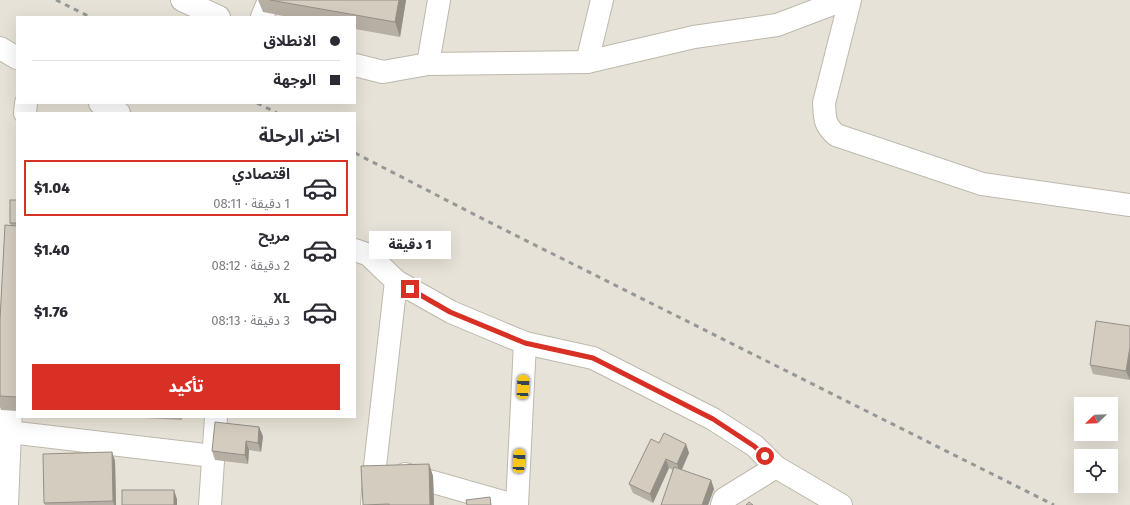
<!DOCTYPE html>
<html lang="ar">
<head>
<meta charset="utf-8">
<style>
  body { margin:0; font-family:"Fira Sans","Noto Sans Arabic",sans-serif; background:#f2f2f3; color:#2b2b33; direction:rtl; height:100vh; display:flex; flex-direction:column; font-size:15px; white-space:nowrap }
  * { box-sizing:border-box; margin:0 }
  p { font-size:13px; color:#7c7c81 }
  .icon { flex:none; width:22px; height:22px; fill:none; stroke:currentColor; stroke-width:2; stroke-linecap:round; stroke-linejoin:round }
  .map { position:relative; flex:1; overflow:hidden; direction:ltr }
  .details { position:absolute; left:16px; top:112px; width:340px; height:306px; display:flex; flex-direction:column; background:#fff; border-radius:0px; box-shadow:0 4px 16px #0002; direction:rtl }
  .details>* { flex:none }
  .hud { position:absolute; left:16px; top:16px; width:340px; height:88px; border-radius:0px; box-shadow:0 4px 16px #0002; direction:rtl; display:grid; align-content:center; height:88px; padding:0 16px; background:#fff }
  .needle { width:26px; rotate:247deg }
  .tools { position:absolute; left:1074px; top:397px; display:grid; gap:8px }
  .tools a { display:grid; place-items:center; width:44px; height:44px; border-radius:0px; background:#fff; box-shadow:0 4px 16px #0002; font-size:20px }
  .end { position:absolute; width:18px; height:18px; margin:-9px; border:5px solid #d93025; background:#fff; box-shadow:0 0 0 2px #fff }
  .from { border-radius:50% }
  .bubble { position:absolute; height:28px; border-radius:0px; background:#fff; box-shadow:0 4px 16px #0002; font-size:13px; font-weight:800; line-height:28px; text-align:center; direction:rtl }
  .car { position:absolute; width:12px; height:24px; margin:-12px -6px; border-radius:5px; box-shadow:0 0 3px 1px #0007; background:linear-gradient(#f5c518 24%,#345 0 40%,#f5c518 0 76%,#345 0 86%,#f5c518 0) }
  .hud b { display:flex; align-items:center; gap:14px; height:38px; font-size:15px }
  .hud b+b { border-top:1px solid #e1e1e2 }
  .hud i { width:10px; height:10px; background:#2b2b33 }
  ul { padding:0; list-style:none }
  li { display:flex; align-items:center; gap:12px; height:56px; margin:0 8px 6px; padding:0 8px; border:2px solid transparent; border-radius:0px }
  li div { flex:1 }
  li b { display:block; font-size:15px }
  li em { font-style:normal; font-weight:800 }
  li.selected { border-color:#d93025 }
  li>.icon { width:36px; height:36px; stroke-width:1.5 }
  h2 { padding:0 16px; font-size:18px; line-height:48px }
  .button { display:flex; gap:8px; margin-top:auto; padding:8px 16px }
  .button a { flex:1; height:46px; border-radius:0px; background:#d93025; color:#fff; font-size:16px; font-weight:800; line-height:46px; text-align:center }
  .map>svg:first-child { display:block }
  .residential { fill:#e7e2d7; fill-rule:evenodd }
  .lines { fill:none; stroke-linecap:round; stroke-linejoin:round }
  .minor-casing { stroke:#beb8ac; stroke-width:24 }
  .minor { stroke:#fff; stroke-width:22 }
  .rail { stroke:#979797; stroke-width:3; stroke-dasharray:5 5; stroke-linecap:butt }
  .wall { fill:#b6afa4 }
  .shaded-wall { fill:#948f86 }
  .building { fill:#d4ccbf; stroke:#948f86 }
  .route { stroke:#d93025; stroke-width:5 }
</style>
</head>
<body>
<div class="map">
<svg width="1130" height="505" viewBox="0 0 1130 505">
  <rect width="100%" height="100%" fill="#f3f0e8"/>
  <path class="residential" d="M0,0h1130v505h-1130zM17,17h338v86h-338zM17,113h338v304h-338zM1081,404h30v30h-30zM1081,456h30v30h-30z"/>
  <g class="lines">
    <g class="minor-casing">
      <g id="minor">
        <polyline points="182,0 219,17"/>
        <path d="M850,0l-26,103c1,16 0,21 12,32l146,49 148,21"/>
        <polyline points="262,17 269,0"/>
        <polyline points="0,48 17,58"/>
        <polyline points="587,62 602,0"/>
        <polyline points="428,64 439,0"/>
        <polyline points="355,65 383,72 428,64 587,62 694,37 777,25 843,0"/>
        <polyline points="100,103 119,113"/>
        <polyline points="25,113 26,103"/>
        <polyline points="355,250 369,255 396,281 451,312 525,343 593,358 713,419 755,446 776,467 724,499 722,505"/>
        <polyline points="0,431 213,456"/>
        <polyline points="776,467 841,505"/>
        <polyline points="405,474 514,505"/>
        <polyline points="7,505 12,382"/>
        <polyline points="210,505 216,417"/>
        <polyline points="372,505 375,466 396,281"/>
        <polyline points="517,505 525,343"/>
      </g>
    </g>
    <use href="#minor" class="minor"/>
    <g class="rail">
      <polyline points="56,0 90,17"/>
      <polyline points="257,103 277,113"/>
      <polyline points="355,153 487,221 1054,505"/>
    </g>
  </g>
  <g class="wall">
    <polygon points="258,0 406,0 400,37 355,29 355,17 289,17 263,12"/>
    <polygon points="17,200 17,411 1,410 0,407 0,320 11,225 10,223"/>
    <polygon points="1130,326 1130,380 1093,374 1090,365"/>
    <polygon points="123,417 182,417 182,420"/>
    <polygon points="263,436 261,452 249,450 248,464 215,460 212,451"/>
    <polygon points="659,443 686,444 689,453 682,470 711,480 714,489 708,505 661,505 673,470 669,468 653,503 633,493 629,484"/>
    <polygon points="112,452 115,461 116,505 45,505 44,503"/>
    <polygon points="429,464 433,476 434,505 363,505"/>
  </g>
  <g class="shaded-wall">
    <polygon points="399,0 406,0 400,37 395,22"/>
    <polygon points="1130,347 1130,380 1126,371"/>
    <polygon points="259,427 263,436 261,452 258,443"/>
    <polygon points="246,441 249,450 248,464 245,455"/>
    <polygon points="686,444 689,453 680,473 677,464"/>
    <polygon points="112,452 115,461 116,505 114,505 113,501"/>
    <polygon points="666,459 669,468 653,503 650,494"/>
    <polygon points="429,464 433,476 434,505 430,505"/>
    <polygon points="711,480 714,489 708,505 702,505"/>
    <polygon points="174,490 177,499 177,505 174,505"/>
  </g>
  <g class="building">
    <polygon points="270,0 399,0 395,22"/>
    <rect x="10" y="200" width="7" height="23"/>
    <polygon points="5,225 17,226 17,397 0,396 0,320"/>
    <polygon points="1096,321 1130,326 1130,347 1126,371 1090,365"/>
    <polygon points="215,422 259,427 258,443 246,441 245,455 212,451"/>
    <polygon points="664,433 686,444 677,464 666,459 650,494 629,484 651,439 659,443"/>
    <polygon points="112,452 113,501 44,503 43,454"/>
    <polygon points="429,464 430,505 389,505 389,504 363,505 361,466"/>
    <polygon points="674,467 711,480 702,505 661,505"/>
    <rect x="122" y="490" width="52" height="15"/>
    <polygon points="490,497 491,505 467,505 466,500"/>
    <polygon points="749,502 753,505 746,505"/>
  </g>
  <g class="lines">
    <polyline class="route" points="410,289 450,312 525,343 593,358 713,419 754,446 765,456"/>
  </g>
</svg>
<div class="tools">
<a><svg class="needle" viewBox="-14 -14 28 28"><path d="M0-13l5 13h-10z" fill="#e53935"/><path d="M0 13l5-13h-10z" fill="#7c7c81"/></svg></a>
<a><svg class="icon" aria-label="locate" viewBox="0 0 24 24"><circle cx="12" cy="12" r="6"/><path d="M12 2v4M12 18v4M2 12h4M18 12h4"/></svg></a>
</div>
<i class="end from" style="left:765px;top:456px"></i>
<i class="end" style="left:410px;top:289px"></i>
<div class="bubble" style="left:369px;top:231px;width:82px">1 دقيقة</div>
<i class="car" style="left:523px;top:387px;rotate:3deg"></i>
<i class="car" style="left:519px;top:461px;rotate:3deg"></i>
<div class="hud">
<b><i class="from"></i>الانطلاق</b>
<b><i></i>الوجهة</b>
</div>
<section class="details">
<h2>اختر الرحلة</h2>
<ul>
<li class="selected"><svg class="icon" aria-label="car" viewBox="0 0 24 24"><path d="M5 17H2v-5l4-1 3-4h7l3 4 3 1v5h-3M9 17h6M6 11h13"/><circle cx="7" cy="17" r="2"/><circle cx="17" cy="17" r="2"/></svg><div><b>اقتصادي</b><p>1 دقيقة · 08:11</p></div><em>$1.04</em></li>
<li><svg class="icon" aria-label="car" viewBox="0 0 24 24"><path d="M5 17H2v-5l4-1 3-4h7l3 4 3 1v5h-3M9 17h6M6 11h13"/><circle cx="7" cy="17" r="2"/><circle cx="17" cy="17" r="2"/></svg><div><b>مريح</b><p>2 دقيقة · 08:12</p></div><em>$1.40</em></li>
<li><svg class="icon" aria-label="car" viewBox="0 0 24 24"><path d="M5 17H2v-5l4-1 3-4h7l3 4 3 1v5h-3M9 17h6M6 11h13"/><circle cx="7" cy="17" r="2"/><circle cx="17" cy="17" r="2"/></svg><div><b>XL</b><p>3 دقيقة · 08:13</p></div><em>$1.76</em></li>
</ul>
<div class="button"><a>تأكيد</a></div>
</section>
</div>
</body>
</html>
